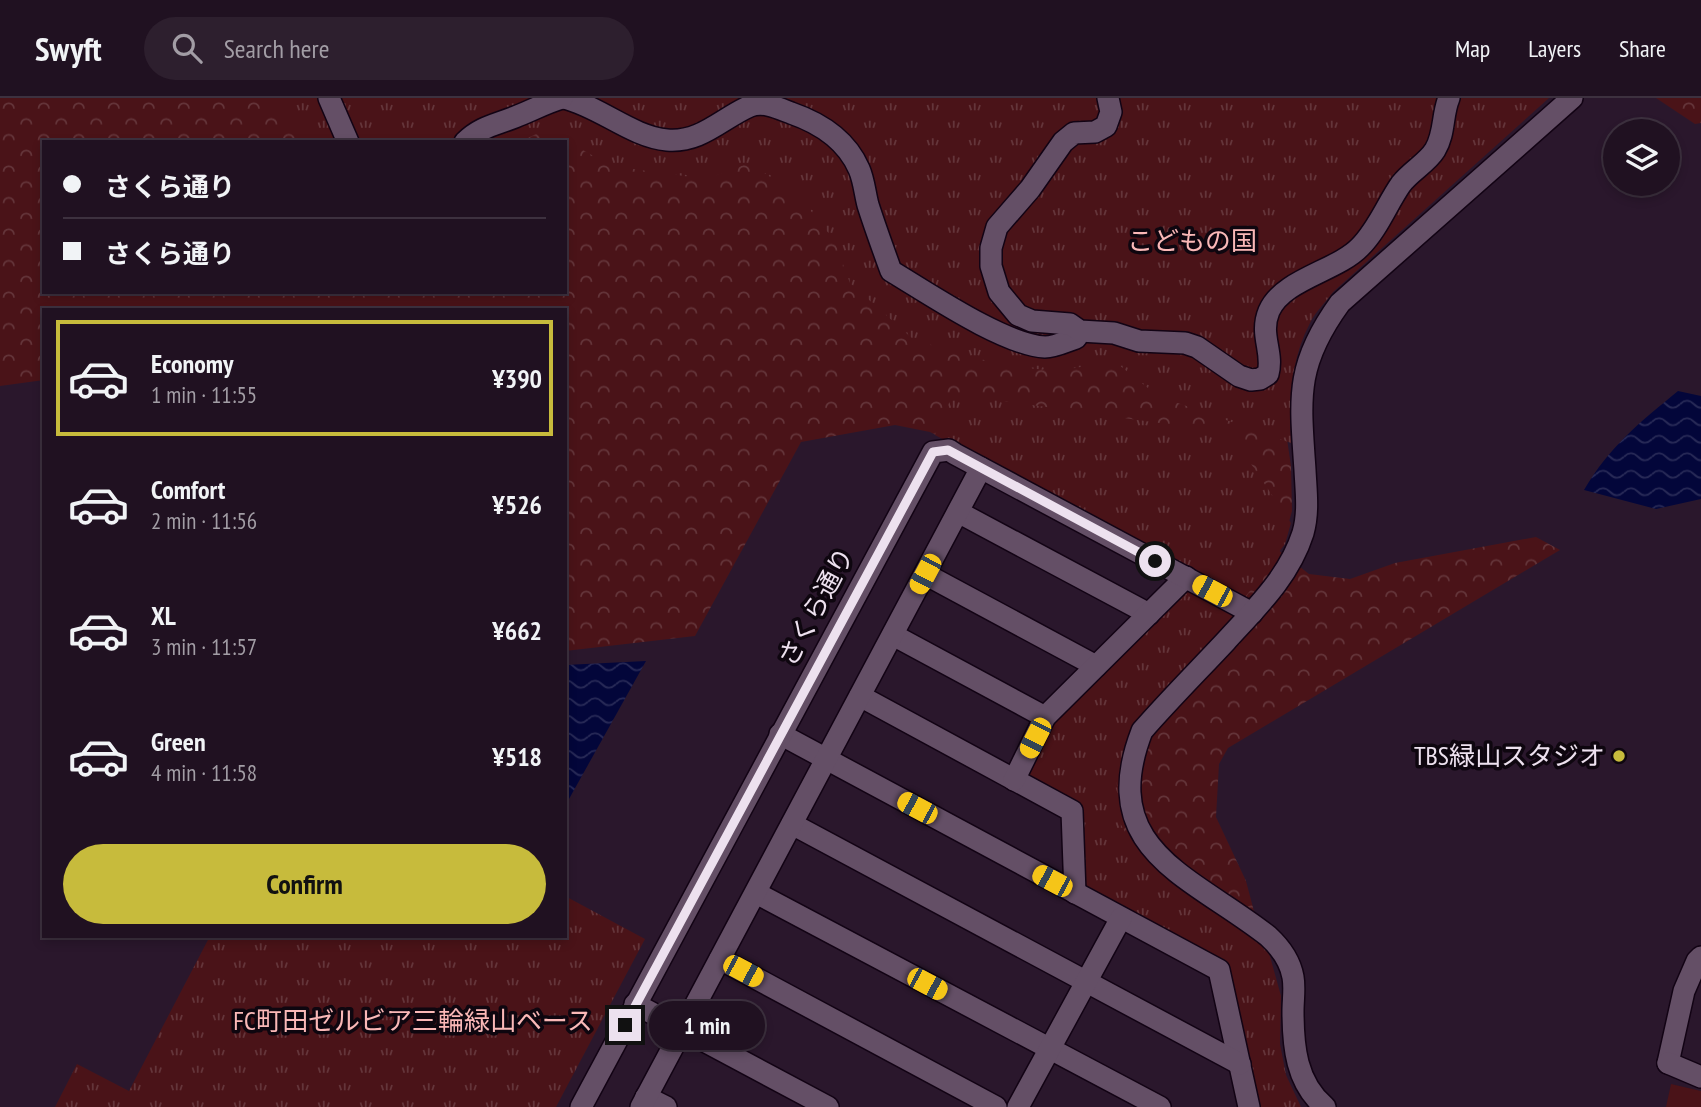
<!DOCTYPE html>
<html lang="en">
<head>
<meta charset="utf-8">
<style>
  body { margin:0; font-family:"PT Sans Narrow","Noto Sans JP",sans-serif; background:#2d1f2e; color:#f1f3f6; height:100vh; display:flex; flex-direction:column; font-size:26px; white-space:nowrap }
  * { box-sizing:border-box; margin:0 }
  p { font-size:23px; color:#a29da5 }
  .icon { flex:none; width:38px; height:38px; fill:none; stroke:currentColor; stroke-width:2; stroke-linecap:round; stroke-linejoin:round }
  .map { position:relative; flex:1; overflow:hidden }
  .panel { position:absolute; left:42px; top:210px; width:525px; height:630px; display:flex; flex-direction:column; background:#201121; border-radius:0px; box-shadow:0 4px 10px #0003,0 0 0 2px #3d313f }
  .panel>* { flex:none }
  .hud { position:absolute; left:42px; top:42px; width:525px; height:154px; border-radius:0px; box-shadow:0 4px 10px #0003,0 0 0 2px #3d313f; display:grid; align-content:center; height:154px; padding:0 21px; background:#201121 }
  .fabs { position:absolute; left:1603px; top:21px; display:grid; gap:14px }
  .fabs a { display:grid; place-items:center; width:77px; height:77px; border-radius:50%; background:#201121; box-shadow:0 4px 10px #0003,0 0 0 2px #3d313f; font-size:35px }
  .end { position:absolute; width:32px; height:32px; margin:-16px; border:9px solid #ede1ef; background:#111; box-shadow:0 0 0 4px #111 }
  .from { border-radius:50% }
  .bubble { position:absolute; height:49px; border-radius:24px; background:#201121; box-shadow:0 4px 10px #0003,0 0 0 2px #3d313f; font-size:23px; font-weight:600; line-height:49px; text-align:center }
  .car { position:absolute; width:21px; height:42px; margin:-21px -10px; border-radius:9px; box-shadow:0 0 5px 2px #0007; background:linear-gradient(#f5c518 24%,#345 0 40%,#f5c518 0 76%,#345 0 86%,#f5c518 0) }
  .hud b { display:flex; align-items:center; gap:24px; height:66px; font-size:26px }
  .hud b+b { border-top:2px solid #3d313f }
  .hud i { width:18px; height:18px; background:#f1f3f6 }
  ul { padding:12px 0 0; list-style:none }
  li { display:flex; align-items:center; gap:21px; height:116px; margin:0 14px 10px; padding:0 7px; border:4px solid transparent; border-radius:0px }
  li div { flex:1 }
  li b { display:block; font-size:26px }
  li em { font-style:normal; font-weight:600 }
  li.current { border-color:#c7bb3c }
  li>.icon { width:63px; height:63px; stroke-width:1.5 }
  .action { display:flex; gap:14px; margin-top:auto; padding:14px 21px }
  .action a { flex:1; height:80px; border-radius:42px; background:#c7bb3c; color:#111; font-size:28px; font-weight:600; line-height:80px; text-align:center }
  header { display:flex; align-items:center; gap:42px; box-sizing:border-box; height:98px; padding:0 35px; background:#201121; border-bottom:2px solid #3d313f }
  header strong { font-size:33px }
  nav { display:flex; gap:38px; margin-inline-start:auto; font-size:24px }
  .search { width:490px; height:63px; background:#2d1f2e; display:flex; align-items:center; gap:18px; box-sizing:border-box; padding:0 24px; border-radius:38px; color:#a29da5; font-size:26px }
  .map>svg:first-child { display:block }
  .grass { fill:#4a1318 }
  .forest { fill:url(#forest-crowns); fill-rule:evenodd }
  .park { fill:url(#park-tufts) }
  .water { fill:url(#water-waves) }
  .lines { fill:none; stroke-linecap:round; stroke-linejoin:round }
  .minor-casing { stroke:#120314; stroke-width:24 }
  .minor { stroke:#644f66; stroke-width:21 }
  .route { stroke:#ede1ef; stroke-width:9 }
  .poi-dot { fill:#c7bb3c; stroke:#0e060f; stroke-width:2.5 }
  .labels { text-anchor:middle; stroke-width:7; stroke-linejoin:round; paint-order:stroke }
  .park-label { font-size:26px; fill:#fab8b7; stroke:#0e060f }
  .street-label { font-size:26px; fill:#ede1ef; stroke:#0e060f }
  .poi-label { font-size:26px; fill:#ede1ef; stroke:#0e060f; text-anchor:end }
</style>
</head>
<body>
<header>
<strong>Swyft</strong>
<div class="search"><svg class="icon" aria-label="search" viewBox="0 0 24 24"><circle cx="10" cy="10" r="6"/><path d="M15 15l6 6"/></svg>Search here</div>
<nav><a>Map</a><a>Layers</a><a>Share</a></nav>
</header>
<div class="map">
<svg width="1701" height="1009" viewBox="0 0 1701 1009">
  <defs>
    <pattern id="forest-crowns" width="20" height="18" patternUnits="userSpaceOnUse" patternTransform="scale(1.75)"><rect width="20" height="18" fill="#4a1318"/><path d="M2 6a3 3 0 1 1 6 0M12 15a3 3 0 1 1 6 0" fill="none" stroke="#64353a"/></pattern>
    <pattern id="park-tufts" width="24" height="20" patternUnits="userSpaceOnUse" patternTransform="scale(1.75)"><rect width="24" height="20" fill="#4a1318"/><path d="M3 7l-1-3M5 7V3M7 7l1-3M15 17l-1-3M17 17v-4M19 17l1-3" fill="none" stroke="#64353a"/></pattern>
    <pattern id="water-waves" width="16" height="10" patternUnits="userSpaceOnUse" patternTransform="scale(1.75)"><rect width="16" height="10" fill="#03063a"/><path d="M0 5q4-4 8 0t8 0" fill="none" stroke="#282a57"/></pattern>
  </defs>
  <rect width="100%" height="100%" fill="#2a172c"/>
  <polygon class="grass" points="1671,986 1701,993 1701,1009 1666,1009"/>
  <g class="forest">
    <path d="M0,0h1211l99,201 -30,93 11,74 1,45 -8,29 -7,9 32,25 41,5 45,-16 141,-26 24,13 -332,198 -9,16 -3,53 30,64 28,106 4,79 -54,-103 -130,-78 -34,-166 145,-146 -275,-141 -35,-7 -94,17 -106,194 -130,15v-341h-521v70l-44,6zM44,44h521v150h-521z"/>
    <polygon points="1656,0 1701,0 1701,25 1695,26"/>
  </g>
  <g class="park">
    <path d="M247,0h1302l-216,194c-7,10 -18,20 -23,31 -20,38 -21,79 -19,120l-133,-47 -44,-35 -56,10 -53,-5 -91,-26 -64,-57 -16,-43 -35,-44 -50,-33 -43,16 -95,-13 -65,-37 -26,13h-209l-23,-31z"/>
    <polygon points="953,296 1230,335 1291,425 1285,446 1243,502 935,337"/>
    <polygon points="1186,497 1223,515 1225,527 1152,605 1130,637 1116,675 1120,725 1139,759 1247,836 1269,855 1281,898 1280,946 1286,977 1301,1009 1257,1009 1228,864 1145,826 1084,790 1079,709 1027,678 1055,619"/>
    <polygon points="565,798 645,841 556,1009 55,1009 77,966 129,993 210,838 565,838"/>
  </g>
  <g class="water">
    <path d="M1678,293l23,5v103l-45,10 -72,-19c25,-43 56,-68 94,-99z"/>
    <polygon points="646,563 569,701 565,699 565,567"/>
  </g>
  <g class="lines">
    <g class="minor-casing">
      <g id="minor">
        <polyline points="329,0 348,44"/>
        <path d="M564,0c35,8 68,39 103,42 34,3 55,-22 83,-34 14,-5 28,2 41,7 29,10 55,26 68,56 5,11 6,25 9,36 7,22 15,44 23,66 37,22 113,74 154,76 10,0 22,-6 31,-9l4,-7"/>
        <path d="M1108,0l3,14 -5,14 -11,6 -21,1 -11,9 -33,47 -33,38 -6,21v18l8,26 19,23 14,6 38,3 10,7 34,2 25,8 46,2 12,4 42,29 12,4 9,-1 8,-5c6,-22 -9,-39 1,-63 14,-32 68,-40 91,-64 18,-18 27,-43 41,-63 10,-13 26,-21 34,-34 10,-16 7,-36 14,-52"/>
        <path d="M465,44c15,-15 30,-17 50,-25 16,-6 30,-14 47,-19"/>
        <polyline points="958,414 1149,516"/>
        <polyline points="925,476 1096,568"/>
        <polyline points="893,537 1045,619"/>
        <polyline points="860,598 1072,713 1075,795"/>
        <polyline points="780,636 1219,872 1249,1009"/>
        <polyline points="1014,682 1045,619 1186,479"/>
        <polyline points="792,726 1240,966"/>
        <polyline points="756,795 1160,1009"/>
        <polyline points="720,861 996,1009"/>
        <polyline points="635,906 828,1009"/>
        <polyline points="1668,965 1684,893 1697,863 1701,859"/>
        <polyline points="1668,965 1701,979"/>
        <polyline points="646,999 666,1009"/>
        <polyline points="581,1009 933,354 949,352 955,356 1252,515"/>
        <polyline points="641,1009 981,370"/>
        <polyline points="1018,1009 1121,820"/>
        <path d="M1325,1009c-29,-24 -32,-61 -32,-96 0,-11 2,-23 0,-34 -3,-17 -13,-30 -25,-41 -78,-61 -172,-86 -126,-205 27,-31 56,-60 84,-90 30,-33 63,-64 77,-108 6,-21 3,-42 2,-63 -5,-73 -10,-105 35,-167l232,-205"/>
      </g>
    </g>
    <use href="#minor" class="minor"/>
  </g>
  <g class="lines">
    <polyline class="route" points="625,927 933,354 948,352 1155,463"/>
  </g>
  <circle class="poi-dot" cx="1619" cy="658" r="7"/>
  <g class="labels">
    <g class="park-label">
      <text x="1192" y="152">こどもの国</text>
      <text x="413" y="932">FC町田ゼルビア三輪緑山ベース</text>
    </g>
    <g class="street-label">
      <text transform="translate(816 509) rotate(-62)" y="9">さくら通り</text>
    </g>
    <g class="poi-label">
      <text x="1605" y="667">TBS緑山スタジオ</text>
    </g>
  </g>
</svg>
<div class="fabs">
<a><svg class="icon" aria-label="layers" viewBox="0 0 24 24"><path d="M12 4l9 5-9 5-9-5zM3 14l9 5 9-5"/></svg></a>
</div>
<i class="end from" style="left:1155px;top:463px"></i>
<i class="end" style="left:625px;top:927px"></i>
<div class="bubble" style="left:649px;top:903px;width:116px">1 min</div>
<i class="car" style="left:925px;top:476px;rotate:208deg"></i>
<i class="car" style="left:1212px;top:493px;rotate:298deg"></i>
<i class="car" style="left:1035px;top:640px;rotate:207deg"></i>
<i class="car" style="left:917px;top:710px;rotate:298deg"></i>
<i class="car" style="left:1052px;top:783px;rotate:298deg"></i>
<i class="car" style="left:743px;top:873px;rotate:118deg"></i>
<i class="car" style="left:927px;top:886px;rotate:118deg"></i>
<div class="hud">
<b><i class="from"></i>さくら通り</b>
<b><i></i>さくら通り</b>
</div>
<section class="panel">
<ul>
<li class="current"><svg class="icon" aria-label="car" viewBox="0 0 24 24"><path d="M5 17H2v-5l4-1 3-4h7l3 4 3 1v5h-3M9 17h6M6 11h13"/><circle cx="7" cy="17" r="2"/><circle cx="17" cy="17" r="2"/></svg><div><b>Economy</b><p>1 min · 11:55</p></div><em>¥390</em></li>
<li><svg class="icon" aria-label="car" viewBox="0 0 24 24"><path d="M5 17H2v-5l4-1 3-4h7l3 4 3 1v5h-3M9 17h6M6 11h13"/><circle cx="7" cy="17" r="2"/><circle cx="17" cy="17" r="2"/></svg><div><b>Comfort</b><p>2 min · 11:56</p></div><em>¥526</em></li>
<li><svg class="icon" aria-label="car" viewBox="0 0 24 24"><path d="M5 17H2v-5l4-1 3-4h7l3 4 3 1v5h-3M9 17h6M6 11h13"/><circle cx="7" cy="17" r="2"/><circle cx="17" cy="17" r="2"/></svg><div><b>XL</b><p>3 min · 11:57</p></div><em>¥662</em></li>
<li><svg class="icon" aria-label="car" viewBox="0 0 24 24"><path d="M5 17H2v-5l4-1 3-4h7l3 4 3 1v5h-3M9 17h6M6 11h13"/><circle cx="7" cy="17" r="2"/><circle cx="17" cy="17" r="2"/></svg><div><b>Green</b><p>4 min · 11:58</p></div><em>¥518</em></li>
</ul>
<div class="action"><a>Confirm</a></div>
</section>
</div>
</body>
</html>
